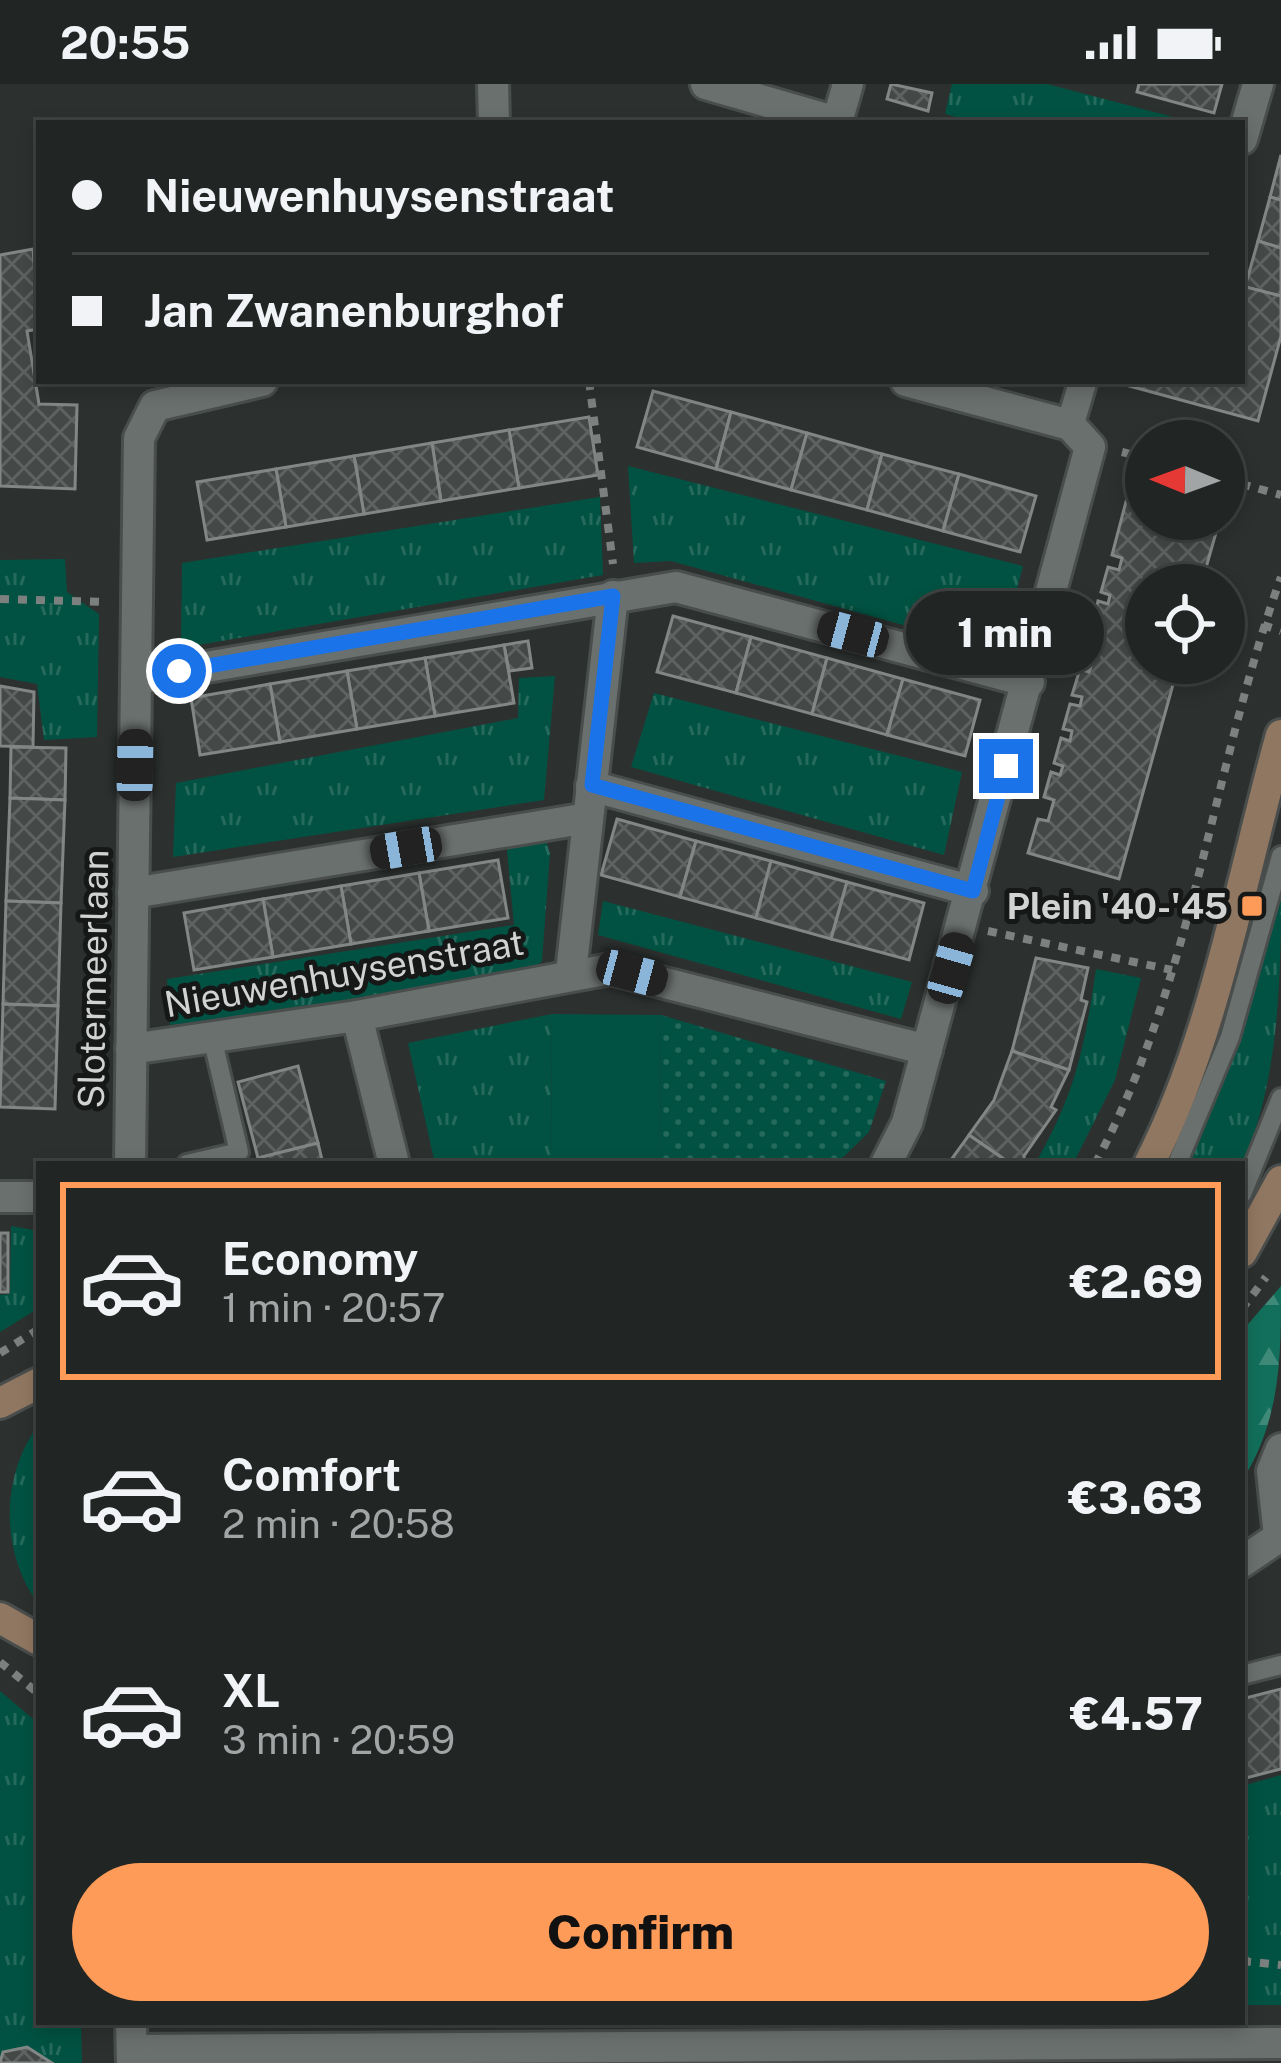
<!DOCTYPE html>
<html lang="en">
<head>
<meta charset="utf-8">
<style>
  body { margin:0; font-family:"Public Sans",sans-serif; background:#292d2b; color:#f1f3f6; height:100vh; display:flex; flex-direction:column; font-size:45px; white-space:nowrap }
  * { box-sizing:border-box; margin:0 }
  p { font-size:39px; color:#a2a5a6 }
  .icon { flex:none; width:66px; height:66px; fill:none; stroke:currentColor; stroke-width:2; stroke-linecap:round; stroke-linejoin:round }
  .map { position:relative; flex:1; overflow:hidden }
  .panel { position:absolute; left:36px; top:1077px; width:1209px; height:864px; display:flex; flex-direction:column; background:#212523; border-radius:0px; box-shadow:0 6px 18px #0003,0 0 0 3px #3e4241 }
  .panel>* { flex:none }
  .hud { position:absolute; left:36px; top:36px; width:1209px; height:264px; border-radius:0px; box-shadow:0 6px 18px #0003,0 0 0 3px #3e4241; display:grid; align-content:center; height:264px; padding:0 36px; background:#212523 }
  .needle { width:78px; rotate:271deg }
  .fabs { position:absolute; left:1125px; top:336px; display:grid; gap:24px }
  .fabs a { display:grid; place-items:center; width:120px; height:120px; border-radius:50%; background:#212523; box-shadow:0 6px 18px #0003,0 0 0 3px #3e4241; font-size:60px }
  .end { position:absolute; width:54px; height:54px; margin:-27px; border:15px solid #1a73e8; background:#fff; box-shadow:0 0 0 6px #fff }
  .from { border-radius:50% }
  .bubble { position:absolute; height:84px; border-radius:42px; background:#212523; box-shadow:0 6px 18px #0003,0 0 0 3px #3e4241; font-size:39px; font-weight:800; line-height:84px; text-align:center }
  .car { position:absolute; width:36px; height:72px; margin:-36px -18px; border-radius:15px; box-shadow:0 0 9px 3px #0007; background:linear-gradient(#222 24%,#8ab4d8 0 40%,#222 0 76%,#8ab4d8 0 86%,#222 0) }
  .hud b { display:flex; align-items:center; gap:42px; height:114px; font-size:45px }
  .hud b+b { border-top:3px solid #3e4241 }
  .hud i { width:30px; height:30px; background:#f1f3f6 }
  ul { padding:21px 0 0; list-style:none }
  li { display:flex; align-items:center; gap:36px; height:198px; margin:0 24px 18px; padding:0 12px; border:6px solid transparent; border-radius:0px }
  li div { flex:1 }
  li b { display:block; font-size:45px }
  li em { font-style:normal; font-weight:800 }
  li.selected { border-color:#fe9b59 }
  li>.icon { width:108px; height:108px; stroke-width:1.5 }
  .button { display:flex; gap:24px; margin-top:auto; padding:24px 36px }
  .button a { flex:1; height:138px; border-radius:72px; background:#fe9b59; color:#111; font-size:48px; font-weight:800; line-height:138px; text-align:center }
  .status { display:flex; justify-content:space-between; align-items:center; height:84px; padding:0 60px; background:#212523; direction:ltr }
  .status svg { height:33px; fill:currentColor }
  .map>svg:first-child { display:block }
  .grass { fill:url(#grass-tufts) }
  .forest { fill:url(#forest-firs) }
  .park { fill:url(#park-dots) }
  .pitch { fill:#015242 }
  .building { fill:url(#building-cross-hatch); stroke:#828785; stroke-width:3 }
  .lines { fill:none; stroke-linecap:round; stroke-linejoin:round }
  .service-casing { stroke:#494d4c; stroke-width:24 }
  .pedestrian-casing { stroke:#494d4c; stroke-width:33 }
  .minor-casing { stroke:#494d4c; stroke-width:36 }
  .tertiary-casing { stroke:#494d4c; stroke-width:36 }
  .secondary-casing { stroke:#494d4c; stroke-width:36 }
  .path { stroke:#7c807e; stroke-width:8; stroke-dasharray:9 9; stroke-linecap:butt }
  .service { stroke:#6a706e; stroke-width:18 }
  .pedestrian { stroke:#6a706e; stroke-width:27 }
  .minor { stroke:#6a706e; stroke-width:30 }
  .tertiary { stroke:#6a706e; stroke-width:30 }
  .secondary { stroke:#907761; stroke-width:30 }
  .route { stroke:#1a73e8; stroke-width:15 }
  .poi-dot { fill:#fe9b59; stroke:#161818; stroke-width:4.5 }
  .labels { text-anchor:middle; stroke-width:10; stroke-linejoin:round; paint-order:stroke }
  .poi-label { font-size:36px; font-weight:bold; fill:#d0d3d2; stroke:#161818; text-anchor:end }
  .street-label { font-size:36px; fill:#d0d3d2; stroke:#161818 }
</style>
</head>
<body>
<div class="status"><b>20:55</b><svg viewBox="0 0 49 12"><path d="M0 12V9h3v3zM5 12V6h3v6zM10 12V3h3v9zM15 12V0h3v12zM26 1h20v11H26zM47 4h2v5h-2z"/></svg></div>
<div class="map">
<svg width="1281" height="1979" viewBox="0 0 1281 1979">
  <defs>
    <pattern id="grass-tufts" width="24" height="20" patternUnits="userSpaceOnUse" patternTransform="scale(3)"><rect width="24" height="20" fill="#015242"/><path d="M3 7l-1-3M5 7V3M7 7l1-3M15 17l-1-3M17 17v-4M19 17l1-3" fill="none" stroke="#256a5c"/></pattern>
    <pattern id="forest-firs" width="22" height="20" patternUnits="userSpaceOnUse" patternTransform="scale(3)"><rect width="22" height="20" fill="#126f5b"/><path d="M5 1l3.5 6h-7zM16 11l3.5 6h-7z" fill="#3f8979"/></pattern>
    <pattern id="park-dots" width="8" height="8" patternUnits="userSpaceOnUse" patternTransform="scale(3)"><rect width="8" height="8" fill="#015242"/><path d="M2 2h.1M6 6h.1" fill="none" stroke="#256a5c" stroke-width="1.8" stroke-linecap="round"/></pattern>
    <pattern id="building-cross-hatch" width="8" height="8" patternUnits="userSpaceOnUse" patternTransform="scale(3)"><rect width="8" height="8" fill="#444947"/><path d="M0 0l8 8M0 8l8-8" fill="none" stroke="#5e6261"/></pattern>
  </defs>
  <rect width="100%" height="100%" fill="#2c312f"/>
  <g class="grass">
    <polygon points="952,0 1047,0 1196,39 979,39 945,30"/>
    <polygon points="628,382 1023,482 1001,568 671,477 634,479"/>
    <polygon points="600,413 603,491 181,564 182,479"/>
    <polygon points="65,475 67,508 99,530 97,653 44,656 37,600 0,593 0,476"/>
    <polygon points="555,592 544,716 173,773 176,699 518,634 519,594"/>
    <polygon points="654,609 962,688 944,771 631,683"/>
    <polygon points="535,753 546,757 550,769 542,877 535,884 249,934 170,941 167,895 514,841 506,756"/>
    <path d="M1281,788c0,101 0,202 -39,295l-56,-3 47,-120z"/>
    <polygon points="603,817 912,898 901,935 598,851"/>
    <path d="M1096,885l45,9 -26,102 -42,84h-38c41,-72 49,-114 61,-195z"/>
    <polygon points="552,930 551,1080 435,1080 408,959"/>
    <polygon points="11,1142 39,1147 39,1224 0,1248 0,1211 10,1210"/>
    <path d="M39,1340v181c-39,-52 -39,-129 0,-181z"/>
    <polygon points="0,1607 39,1640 39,1938 81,1938 82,1979 0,1979"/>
    <polygon points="1281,1691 1281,1921 1242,1921 1242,1702"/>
  </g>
  <path class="forest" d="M1281,1202c0,71 0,133 -39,195v-150z"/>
  <polygon class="park" points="661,931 886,997 869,1048 836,1080 660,1080"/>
  <polygon class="pitch" points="552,930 661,931 660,1080 551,1080"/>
  <g class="building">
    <polygon points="891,0 932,9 928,27 887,15"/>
    <polygon points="1139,0 1222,0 1214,29 1137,8"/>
    <polygon points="1281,71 1281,116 1270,113"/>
    <polygon points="1270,113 1281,116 1281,164 1258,157"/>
    <polygon points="1258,157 1281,164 1281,212 1245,203"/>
    <polygon points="33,165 39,245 27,247 39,320 77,321 75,405 0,402 0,171"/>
    <polygon points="1242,202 1281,212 1281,252 1258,337 1122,300 1242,297"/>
    <polygon points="653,307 731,328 716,385 637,363"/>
    <polygon points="731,328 807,349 791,406 716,385"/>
    <polygon points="589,333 598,391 519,404 509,346"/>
    <polygon points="509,346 519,404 441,417 432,359"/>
    <polygon points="807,349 882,370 867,426 791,406"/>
    <polygon points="432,359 441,417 364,430 354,372"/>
    <polygon points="882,370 959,390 943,447 867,426"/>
    <polygon points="354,372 364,430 286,443 276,385"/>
    <polygon points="276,385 286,443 207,456 197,398"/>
    <polygon points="959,390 1036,412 1020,468 943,447"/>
    <polygon points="1128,410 1146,415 1146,435 1220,435 1201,501 1146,501 1146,579 1179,579 1119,795 1028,769 1038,735 1048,737 1054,716 1044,713 1051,688 1060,691 1063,682 1054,679 1061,654 1070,657 1072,647 1063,645 1070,620 1080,622 1082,613 1072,611 1080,585 1089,588 1092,579 1082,577 1089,551 1098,554 1101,545 1092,542 1098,517 1108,520 1110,511 1101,508 1108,483 1119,486 1122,474 1112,471"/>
    <polygon points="673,532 751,553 736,609 657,588"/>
    <polygon points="751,553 827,574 812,630 736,609"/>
    <polygon points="528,557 532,584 509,587 504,561"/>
    <polygon points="504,561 514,619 435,632 425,574"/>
    <polygon points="425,574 435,632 357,645 347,587"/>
    <polygon points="827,574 903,595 887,651 812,630"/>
    <polygon points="347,587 357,645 280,658 270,600"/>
    <polygon points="903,595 980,616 965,672 887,651"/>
    <polygon points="270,600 280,658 200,671 191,614"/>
    <polygon points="0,602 34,608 33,663 0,662"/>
    <polygon points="11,663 66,664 65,716 10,714"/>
    <polygon points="10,714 65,716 61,819 6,817"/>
    <polygon points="617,735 696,757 680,813 601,791"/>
    <polygon points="696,757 771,777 756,834 680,813"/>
    <polygon points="498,776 508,834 429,847 419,789"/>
    <polygon points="771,777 847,798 831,855 756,834"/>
    <polygon points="419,789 429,847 351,860 341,802"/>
    <polygon points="847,798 924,819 909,876 831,855"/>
    <polygon points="341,802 351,860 273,873 263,815"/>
    <polygon points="263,815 273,873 194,886 184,829"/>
    <polygon points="6,817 61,819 58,922 3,920"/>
    <polygon points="1036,874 1088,884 1081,916 1087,918 1069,986 1012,967"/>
    <polygon points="3,920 58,922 55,1025 0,1023"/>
    <polygon points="1012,967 1069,986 1051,1023 1056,1026 1024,1072 1025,1080 1011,1080 969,1051 994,1016"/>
    <polygon points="298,982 318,1059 258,1074 238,998"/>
    <polygon points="969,1051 1011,1080 948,1080"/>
    <polygon points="318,1059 323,1080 259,1080 258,1074"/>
    <rect x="0" y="1149" width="8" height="59"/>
    <polygon points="1281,1605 1281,1685 1242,1695 1242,1615"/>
    <polygon points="27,1963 52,1979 0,1979 3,1968"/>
  </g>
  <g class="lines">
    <g class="service-casing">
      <g id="service">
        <polyline points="187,1080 239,1068 212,953"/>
        <polyline points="1177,1080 1230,953 1281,772"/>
        <polyline points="1242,1110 1281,1014"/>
        <polyline points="1242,1591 1281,1581"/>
      </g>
    </g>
    <g class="pedestrian-casing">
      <polyline id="pedestrian" points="1070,341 1083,297"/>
    </g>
    <g class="minor-casing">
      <g id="minor">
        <polyline points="493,0 494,39"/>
        <polyline points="706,0 840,39"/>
        <polyline points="837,38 848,0"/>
        <polyline points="1242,55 1258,0"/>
        <polyline points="136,595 676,503 1029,598"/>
        <polyline points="591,702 973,807"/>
        <polyline points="133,809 588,734"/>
        <polyline points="571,889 613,512"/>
        <polyline points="357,932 394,1080"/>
        <polyline points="131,965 357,932 610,885 927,966"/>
        <polyline points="130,1080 139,354 155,322 262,297"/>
        <polyline points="886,1080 907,1039 1090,363 1070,341 906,297"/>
        <polyline points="0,1113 39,1113"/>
        <polyline points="1242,1478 1279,1453 1272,1387 1281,1365"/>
        <polyline points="132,1966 1281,1959"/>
      </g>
    </g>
    <g class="tertiary-casing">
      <polyline id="tertiary" points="131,1938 132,1979"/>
    </g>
    <g class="secondary-casing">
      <g id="secondary">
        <path d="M1149,1080c66,-128 93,-290 132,-429"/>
        <polyline points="1242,1168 1281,1097"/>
        <polyline points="0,1319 39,1299"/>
        <polyline points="0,1534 39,1556"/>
      </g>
    </g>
    <g class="path">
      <polyline points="589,297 613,480"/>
      <polyline points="1122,368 1146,374"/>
      <polyline points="1224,395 1281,411"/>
      <polyline points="0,515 106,518"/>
      <polyline points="1263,541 1281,547"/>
      <polyline points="988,847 1172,886"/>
      <path d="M1095,1080c98,-182 117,-395 186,-587"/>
      <polyline points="1242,1225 1266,1193"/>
      <polyline points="0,1269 39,1245"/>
      <polyline points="0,1578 39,1610"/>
      <polyline points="1242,1877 1281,1881"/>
    </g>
    <use href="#service" class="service"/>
    <use href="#pedestrian" class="pedestrian"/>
    <use href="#minor" class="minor"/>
    <use href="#tertiary" class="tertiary"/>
    <use href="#secondary" class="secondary"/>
  </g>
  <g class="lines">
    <polyline class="route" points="179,587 613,512 592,701 973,807 1006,682"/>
  </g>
  <rect class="poi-dot" x="1240" y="810" width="24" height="24" rx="6"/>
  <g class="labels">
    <g class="poi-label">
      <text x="1228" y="835">Plein '40-'45</text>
    </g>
    <g class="street-label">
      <text transform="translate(344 889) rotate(-10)" y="13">Nieuwenhuysenstraat</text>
      <text transform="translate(93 895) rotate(-89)" y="13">Slotermeerlaan</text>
    </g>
  </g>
</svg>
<div class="fabs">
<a><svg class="needle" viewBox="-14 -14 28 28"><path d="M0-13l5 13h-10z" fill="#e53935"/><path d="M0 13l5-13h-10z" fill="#a2a5a6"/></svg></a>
<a><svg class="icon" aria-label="locate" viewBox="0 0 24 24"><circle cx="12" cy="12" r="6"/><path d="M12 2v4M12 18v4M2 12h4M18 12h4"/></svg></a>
</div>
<i class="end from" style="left:179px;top:587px"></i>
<i class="end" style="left:1006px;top:682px"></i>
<div class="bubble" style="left:906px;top:507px;width:198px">1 min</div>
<i class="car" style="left:853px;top:550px;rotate:285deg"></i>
<i class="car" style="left:135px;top:681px;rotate:1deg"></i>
<i class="car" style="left:406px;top:764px;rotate:260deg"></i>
<i class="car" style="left:951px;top:884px;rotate:16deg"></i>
<i class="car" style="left:632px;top:889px;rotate:105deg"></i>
<div class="hud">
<b><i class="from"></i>Nieuwenhuysenstraat</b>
<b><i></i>Jan Zwanenburghof</b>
</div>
<section class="panel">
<ul>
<li class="selected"><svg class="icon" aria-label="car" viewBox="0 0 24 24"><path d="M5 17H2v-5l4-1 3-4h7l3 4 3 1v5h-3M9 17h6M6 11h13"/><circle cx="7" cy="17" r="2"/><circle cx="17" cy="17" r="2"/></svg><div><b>Economy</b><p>1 min · 20:57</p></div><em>€2.69</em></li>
<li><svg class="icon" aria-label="car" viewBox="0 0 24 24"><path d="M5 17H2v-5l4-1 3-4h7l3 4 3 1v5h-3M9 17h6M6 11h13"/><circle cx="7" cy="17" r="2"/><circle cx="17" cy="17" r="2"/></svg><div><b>Comfort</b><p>2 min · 20:58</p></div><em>€3.63</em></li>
<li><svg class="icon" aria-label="car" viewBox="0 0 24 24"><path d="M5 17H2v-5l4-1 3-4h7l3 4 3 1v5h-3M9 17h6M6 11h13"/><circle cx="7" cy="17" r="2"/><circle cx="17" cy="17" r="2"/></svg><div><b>XL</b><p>3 min · 20:59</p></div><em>€4.57</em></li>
</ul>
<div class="button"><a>Confirm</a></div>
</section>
</div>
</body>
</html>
